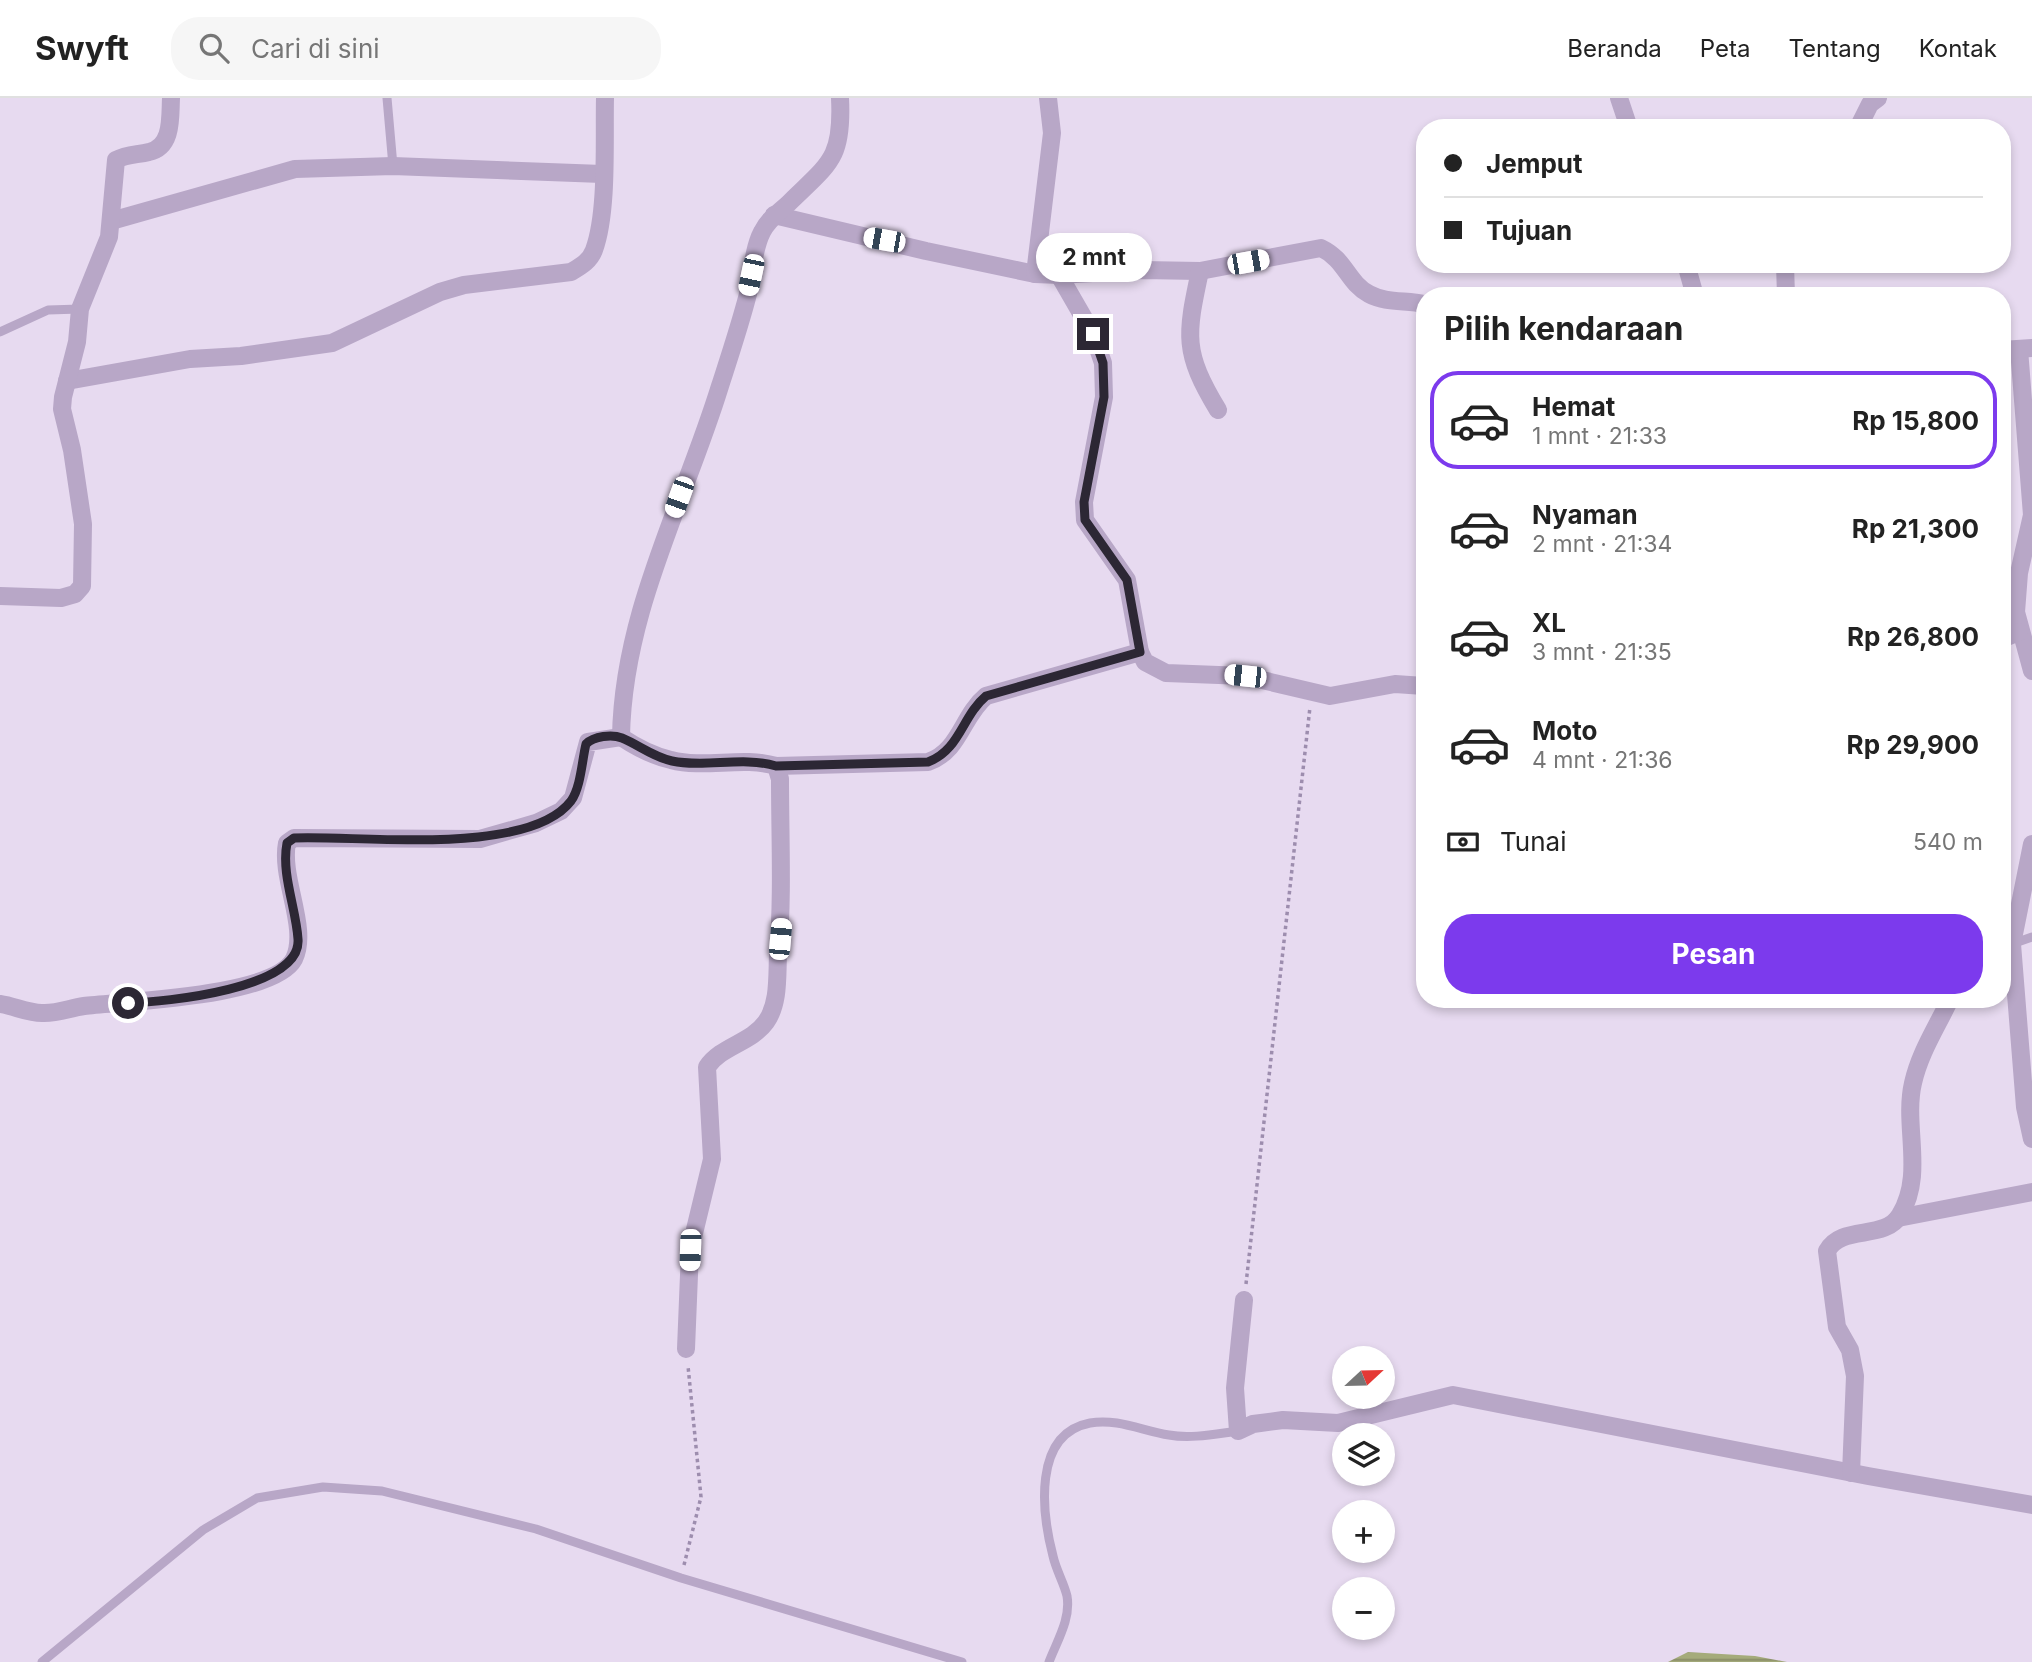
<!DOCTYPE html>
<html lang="id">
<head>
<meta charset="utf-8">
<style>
  body { margin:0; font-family:Inter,sans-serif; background:#f6f6f6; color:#222; height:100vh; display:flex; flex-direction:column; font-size:26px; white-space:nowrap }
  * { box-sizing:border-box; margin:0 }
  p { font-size:23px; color:#767676 }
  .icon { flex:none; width:38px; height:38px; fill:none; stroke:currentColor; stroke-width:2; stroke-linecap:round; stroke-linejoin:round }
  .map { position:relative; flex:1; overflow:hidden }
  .details { position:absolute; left:1416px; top:189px; width:595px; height:721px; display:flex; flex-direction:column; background:#fff; border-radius:28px; box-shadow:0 4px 10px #0003 }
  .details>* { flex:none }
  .top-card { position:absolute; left:1416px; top:21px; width:595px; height:154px; border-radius:28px; box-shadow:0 4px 10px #0003; display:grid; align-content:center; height:154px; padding:0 28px; background:#fff }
  .needle { width:46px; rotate:68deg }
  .controls { position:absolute; left:1332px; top:1248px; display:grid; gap:14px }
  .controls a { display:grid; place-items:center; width:63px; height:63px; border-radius:50%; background:#fff; box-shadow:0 4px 10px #0003; font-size:35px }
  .end { position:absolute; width:32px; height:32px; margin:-16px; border:9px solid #2c2734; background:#fff; box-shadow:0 0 0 4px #fff }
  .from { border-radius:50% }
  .bubble { position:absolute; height:49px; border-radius:24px; background:#fff; box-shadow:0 4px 10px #0003; font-size:23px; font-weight:700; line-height:49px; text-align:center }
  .car { position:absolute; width:21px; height:42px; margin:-21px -10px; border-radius:9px; box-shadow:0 0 5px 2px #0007; background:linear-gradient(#fff 24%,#345 0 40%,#fff 0 76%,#345 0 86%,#fff 0) }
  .top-card b { display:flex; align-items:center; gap:24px; height:66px; font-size:26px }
  .top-card b+b { border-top:2px solid #e0e0e0 }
  .top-card i { width:18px; height:18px; background:#222 }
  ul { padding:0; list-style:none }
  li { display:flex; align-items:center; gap:21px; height:98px; margin:0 14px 10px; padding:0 14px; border:4px solid transparent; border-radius:28px }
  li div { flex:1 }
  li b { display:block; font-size:26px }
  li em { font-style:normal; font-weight:700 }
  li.on { border-color:#7c3aed }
  li>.icon { width:63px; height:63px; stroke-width:1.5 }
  h2 { padding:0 28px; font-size:32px; line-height:84px }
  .pay { display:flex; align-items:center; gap:18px; height:77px; padding:0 28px; font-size:26px }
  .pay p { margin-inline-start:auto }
  .cta { display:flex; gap:14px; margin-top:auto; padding:14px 28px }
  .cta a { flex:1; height:80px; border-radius:28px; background:#7c3aed; color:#fff; font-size:28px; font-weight:700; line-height:80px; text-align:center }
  header { display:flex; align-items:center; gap:42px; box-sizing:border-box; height:98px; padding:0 35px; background:#fff; border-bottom:2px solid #e0e0e0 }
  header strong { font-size:33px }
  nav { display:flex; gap:38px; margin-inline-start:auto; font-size:24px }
  .search { width:490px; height:63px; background:#f6f6f6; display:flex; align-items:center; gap:18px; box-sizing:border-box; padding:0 24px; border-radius:28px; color:#767676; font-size:26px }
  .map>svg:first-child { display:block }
  .water { fill:url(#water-rules) }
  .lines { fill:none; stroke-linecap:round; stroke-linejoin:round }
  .path { stroke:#9d8dae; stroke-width:3.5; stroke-dasharray:3.5 3.5; stroke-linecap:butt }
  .lane { stroke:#b8a7c7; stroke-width:9 }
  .street { stroke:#b8a7c7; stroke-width:18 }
  .route { stroke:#2c2734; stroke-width:9 }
</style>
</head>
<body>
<header>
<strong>Swyft</strong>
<div class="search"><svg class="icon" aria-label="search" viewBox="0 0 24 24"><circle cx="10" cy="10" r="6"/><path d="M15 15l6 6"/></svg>Cari di sini</div>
<nav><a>Beranda</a><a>Peta</a><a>Tentang</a><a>Kontak</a></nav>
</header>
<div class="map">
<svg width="2032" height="1564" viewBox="0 0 2032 1564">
  <defs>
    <pattern id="water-rules" width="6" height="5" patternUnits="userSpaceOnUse" patternTransform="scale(1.75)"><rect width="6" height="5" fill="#a5ab7b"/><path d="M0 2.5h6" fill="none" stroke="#878b66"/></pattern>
  </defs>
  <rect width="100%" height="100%" fill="#e7daf0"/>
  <polygon class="water" points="1688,1554 1755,1558 1787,1564 1668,1564"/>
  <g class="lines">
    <g class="path">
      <polyline points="1246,1186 1310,609"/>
      <polyline points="684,1467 701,1399 688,1268"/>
    </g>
    <g class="lane">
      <polyline points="387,0 393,68"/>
      <polyline points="0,234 48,212 80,211"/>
      <polyline points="2012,846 2032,839"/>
      <polyline points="42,1564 203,1432 257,1400 323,1389 382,1393 536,1431 681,1480 962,1564"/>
      <path d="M1049,1564c8,-21 22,-43 18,-66 -3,-13 -11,-26 -14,-40 -11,-42 -21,-122 37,-133 27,-5 53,8 79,12 22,4 46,-1 69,-4"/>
    </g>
    <g class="street">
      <polyline points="1619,0 1629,30"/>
      <polyline points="1858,30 1870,6 1878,0"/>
      <path d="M774,117l152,36 109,23 24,1 83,-5 58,1 121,-23c25,12 26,34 48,46 16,9 38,6 55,10"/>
      <polyline points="111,123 295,71 393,68 602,76"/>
      <polyline points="1686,166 1695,198"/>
      <polyline points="1785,166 1786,198"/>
      <path d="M1200,173c-14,65 -17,81 18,139"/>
      <polyline points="1035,176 1052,35 1048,0"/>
      <polyline points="1059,177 1093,236 1103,265 1104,299 1084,404 1085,422 1127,482 1140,554 1145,564 1166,575 1245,578 1330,598 1395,586 1424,588"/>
      <polyline points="2019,251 2032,417 2019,475 2016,514 2032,573"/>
      <polyline points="2002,252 2032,250"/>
      <path d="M67,283l123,-22 51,-3 91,-13 108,-51 24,-7 107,-13c10,-6 19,-11 23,-22 14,-38 10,-110 11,-152"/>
      <path d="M0,498l61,2 14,-4 7,-8 1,-62 -11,-74 -10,-41 1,-12 14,-55 3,-33 29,-72 7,-77c11,-6 21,-5 33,-8 24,-5 21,-35 22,-54"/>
      <polyline points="2002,541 2019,534"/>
      <path d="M776,668l152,-4c32,-11 34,-46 58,-66l154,-44"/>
      <polyline points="2032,746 2012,846 2025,1009 2032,1041"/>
      <path d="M0,906c14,2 28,9 42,9 14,1 28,-5 42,-7 41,-5 190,-9 210,-47 15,-31 -14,-81 -7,-116l7,-5 186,1 56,-16 25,-12 12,-13 15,-56 33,-5"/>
      <polyline points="1898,1120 2032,1094"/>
      <polyline points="1244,1202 1235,1290 1238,1333 1253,1326 1283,1322 1338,1325 1453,1297 1868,1378 2032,1407"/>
      <path d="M686,1251l4,-99 22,-91 -5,-92c14,-21 44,-24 59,-45 13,-18 11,-45 12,-67 5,-59 2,-117 2,-176l-4,-13c-34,-10 -71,3 -105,-6 -18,-4 -35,-13 -50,-23 2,-125 63,-234 99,-351 10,-31 20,-61 28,-92 4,-19 5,-45 14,-62 7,-14 18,-20 29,-31 39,-38 52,-43 49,-103"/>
      <path d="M1851,1375l4,-97 -5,-26 -13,-23 -10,-76c14,-27 58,-10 73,-36 25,-41 3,-89 13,-132 7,-31 24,-56 37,-84"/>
    </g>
  </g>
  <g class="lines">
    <path class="route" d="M128,905c37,-1 174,-14 170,-64 -2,-31 -17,-65 -11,-96l7,-5c66,-3 234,19 277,-37 10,-14 11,-41 15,-57 8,-8 26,-10 36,-6 17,7 31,19 50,23 34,7 70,-5 104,5l152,-4c32,-12 34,-46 58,-66l154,-44 -13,-72 -42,-60 -1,-18 20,-105 -1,-34 -10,-29"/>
  </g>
</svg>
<div class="controls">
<a><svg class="needle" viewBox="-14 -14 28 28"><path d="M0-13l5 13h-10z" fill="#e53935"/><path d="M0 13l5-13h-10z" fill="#767676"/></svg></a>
<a><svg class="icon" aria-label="layers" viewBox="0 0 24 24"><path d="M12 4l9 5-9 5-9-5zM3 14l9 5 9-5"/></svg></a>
<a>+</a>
<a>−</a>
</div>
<i class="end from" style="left:128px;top:905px"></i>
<i class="end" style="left:1093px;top:236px"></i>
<div class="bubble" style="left:1036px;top:135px;width:116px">2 mnt</div>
<i class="car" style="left:884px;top:142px;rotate:280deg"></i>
<i class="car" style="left:1248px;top:164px;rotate:80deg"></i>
<i class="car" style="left:751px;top:177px;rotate:192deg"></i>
<i class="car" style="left:679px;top:399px;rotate:200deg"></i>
<i class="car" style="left:1245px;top:578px;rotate:276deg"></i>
<i class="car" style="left:780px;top:841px;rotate:5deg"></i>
<i class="car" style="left:690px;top:1152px;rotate:182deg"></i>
<div class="top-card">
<b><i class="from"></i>Jemput</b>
<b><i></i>Tujuan</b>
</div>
<section class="details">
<h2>Pilih kendaraan</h2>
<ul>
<li class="on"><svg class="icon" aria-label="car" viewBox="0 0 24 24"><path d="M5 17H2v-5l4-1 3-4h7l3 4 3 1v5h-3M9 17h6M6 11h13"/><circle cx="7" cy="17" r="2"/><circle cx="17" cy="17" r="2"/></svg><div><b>Hemat</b><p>1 mnt · 21:33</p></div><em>Rp 15,800</em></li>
<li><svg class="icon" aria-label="car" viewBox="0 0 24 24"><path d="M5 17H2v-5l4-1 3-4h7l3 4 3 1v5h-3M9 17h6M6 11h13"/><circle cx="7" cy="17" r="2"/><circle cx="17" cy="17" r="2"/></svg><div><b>Nyaman</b><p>2 mnt · 21:34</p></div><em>Rp 21,300</em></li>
<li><svg class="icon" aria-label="car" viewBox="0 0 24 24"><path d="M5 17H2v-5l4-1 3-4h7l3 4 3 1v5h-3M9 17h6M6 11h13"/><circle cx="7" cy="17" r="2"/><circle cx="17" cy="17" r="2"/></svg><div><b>XL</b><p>3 mnt · 21:35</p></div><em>Rp 26,800</em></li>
<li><svg class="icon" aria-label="car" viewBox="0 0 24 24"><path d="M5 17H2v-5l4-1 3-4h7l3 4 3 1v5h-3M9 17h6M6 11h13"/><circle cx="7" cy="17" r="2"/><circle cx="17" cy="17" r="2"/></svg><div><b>Moto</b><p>4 mnt · 21:36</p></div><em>Rp 29,900</em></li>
</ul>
<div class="pay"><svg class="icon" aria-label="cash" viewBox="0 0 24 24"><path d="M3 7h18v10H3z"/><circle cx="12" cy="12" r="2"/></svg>Tunai<p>540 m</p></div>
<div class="cta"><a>Pesan</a></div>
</section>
</div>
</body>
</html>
